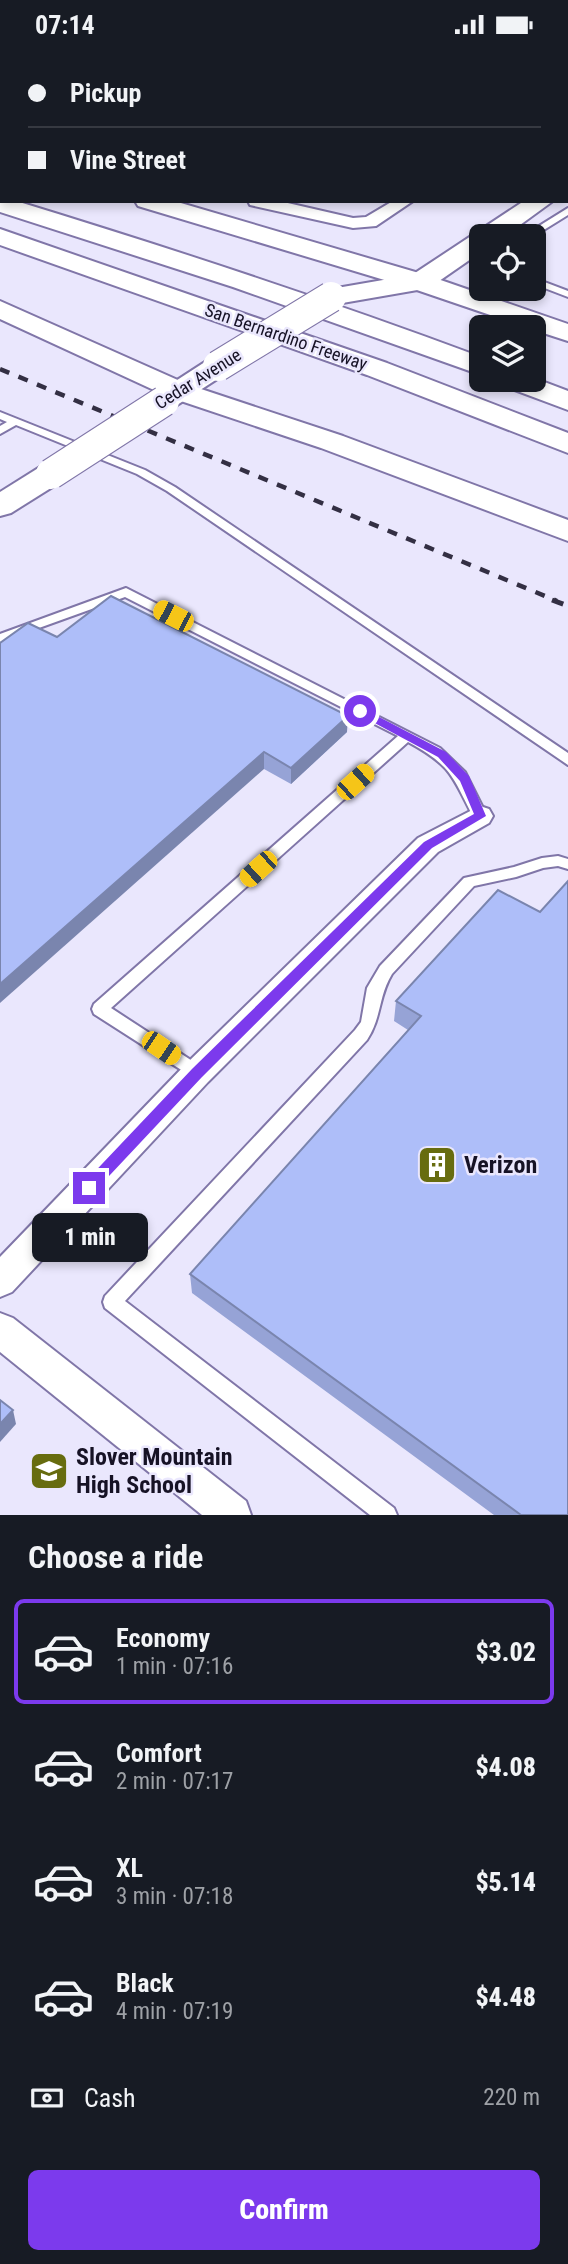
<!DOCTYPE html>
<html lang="en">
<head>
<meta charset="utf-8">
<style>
  body { margin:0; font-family:"Roboto Condensed",sans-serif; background:#242831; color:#f1f3f6; height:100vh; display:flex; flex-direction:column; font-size:26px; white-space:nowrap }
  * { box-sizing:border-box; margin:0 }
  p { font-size:23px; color:#9ea1a6 }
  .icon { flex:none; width:38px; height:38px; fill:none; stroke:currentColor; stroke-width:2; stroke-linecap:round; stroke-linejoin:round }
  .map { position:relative; height:1466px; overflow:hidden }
  .side { display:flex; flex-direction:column; background:#171b24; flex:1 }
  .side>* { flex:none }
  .banner { position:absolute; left:0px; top:0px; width:569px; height:154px; box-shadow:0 4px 10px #0003; display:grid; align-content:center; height:154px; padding:0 28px; background:#171b24 }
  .buttons { position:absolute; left:469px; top:175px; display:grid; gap:14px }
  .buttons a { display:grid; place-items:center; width:77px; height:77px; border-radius:10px; background:#171b24; box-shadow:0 4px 10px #0003; font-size:35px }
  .end { position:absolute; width:32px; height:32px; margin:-16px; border:9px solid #7c3aed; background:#fff; box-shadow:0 0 0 4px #fff }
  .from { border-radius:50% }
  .bubble { position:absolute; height:49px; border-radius:10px; background:#171b24; box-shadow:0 4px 10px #0003; font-size:23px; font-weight:800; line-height:49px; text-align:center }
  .car { position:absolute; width:21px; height:42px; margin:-21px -10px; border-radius:9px; box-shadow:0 0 5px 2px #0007; background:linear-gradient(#f5c518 24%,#345 0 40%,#f5c518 0 76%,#345 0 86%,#f5c518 0) }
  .banner b { display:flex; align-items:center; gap:24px; height:66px; font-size:26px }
  .banner b+b { border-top:2px solid #363941 }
  .banner i { width:18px; height:18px; background:#f1f3f6 }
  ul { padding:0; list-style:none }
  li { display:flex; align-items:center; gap:21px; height:105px; margin:0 14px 10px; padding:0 14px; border:4px solid transparent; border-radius:10px }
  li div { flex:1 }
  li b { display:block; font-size:26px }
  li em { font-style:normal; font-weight:800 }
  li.current { border-color:#7c3aed }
  li>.icon { width:63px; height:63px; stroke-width:1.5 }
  h2 { padding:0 28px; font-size:32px; line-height:84px }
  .pay { display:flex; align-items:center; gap:18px; height:77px; padding:0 28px; font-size:26px }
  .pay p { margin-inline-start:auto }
  .cta { display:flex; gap:14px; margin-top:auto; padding:14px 28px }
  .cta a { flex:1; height:80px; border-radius:10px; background:#7c3aed; color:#fff; font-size:28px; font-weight:800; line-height:80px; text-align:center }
  .status { display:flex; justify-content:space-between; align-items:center; height:49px; padding:0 35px; background:#171b24; direction:ltr }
  .status svg { height:19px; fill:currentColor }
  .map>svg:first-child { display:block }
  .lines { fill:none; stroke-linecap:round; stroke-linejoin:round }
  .service-casing { stroke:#8076a8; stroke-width:4 }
  .minor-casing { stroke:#8076a8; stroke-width:4 }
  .secondary-casing { stroke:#8076a8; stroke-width:4 }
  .primary-casing { stroke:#8076a8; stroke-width:4 }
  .motorway-casing { stroke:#8076a8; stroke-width:4 }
  .service { fill:#fff; fill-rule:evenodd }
  .minor { fill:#fff; fill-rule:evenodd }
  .secondary { fill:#fff; fill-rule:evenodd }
  .primary { fill:#fff; fill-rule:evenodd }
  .motorway { fill:#fff; fill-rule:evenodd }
  .rail-far1 { stroke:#332f43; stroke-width:4.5; stroke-dasharray:10 10; stroke-linecap:butt }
  .rail { stroke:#332f43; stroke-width:5; stroke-dasharray:12 12; stroke-linecap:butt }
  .secondary-bridge-casing { stroke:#8076a8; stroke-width:32; stroke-linecap:butt }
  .secondary-bridge { stroke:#fff; stroke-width:30 }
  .wall { fill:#96a3d6 }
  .shaded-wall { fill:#7a85ae }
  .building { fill:#aebef9; stroke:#7a85ae; stroke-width:2 }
  .route { fill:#7c3aed }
  .labels { text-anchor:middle; stroke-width:5; stroke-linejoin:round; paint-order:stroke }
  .far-street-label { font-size:18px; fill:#161225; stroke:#eae7fd }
  .near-poi-label { font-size:24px; font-weight:bold; fill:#161225; stroke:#eae7fd; text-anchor:start }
</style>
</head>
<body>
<div class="status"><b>07:14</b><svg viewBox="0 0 49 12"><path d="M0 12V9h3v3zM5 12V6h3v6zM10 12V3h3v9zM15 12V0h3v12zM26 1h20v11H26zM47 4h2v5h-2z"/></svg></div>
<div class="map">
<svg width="568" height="1466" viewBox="0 0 568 1466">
  <rect width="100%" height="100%" fill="#eae7fd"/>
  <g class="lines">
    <g class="service-casing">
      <g id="service">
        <polygon points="62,0 72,0 60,2"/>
        <polygon points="135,0 145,0 133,2"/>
        <polygon points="422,0 436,2 424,2"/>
        <polygon points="500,0 509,0 498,2"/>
        <rect x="0" y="18" width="2" height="4"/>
        <rect x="567" y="38" width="1" height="4"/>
        <polygon points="568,159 568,166 534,187 523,187"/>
        <polygon points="534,229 568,242 568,248 534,235"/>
        <polygon points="0,363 145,421 175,438 568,704 568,716 167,442 137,425 16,376 0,385 0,377 7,373 0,370"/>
        <path d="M126,539l314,160 25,24 22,44 -7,5 -5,-1c-23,-43 -21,-53 -67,-78l-297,266 92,60 2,5 -2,5 -6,2 -103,-66 -2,-5 2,-5 304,-268 -273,-139 -125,45v-8z"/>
        <path d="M558,807l10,3v10l-10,-3 -15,2 -27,9 -42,9 -82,88c-14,23 -10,43 -25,66l-242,261 269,207 3,7h-27l-265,-207 -2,-6 2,-6 250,-266 6,-8 6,-34 13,-22 84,-88 50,-11 28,-9z"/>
      </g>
    </g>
    <g class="minor-casing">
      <g id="minor">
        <polygon points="89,0 107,0 88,2"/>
        <polygon points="357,0 373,0 356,2"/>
        <rect x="0" y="38" width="2" height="8"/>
        <rect x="0" y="90" width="2" height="10"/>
        <polygon points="248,152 279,152 353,169 366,168 393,152 413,152 376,177 353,179 250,156"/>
        <polygon points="480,757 489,760 493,767 489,774 438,803 208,1033 12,1243 0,1248 0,1208 186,1015 418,789"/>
        <polygon points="0,1264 13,1269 246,1452 251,1466 202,1466 0,1303"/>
      </g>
    </g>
    <g class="secondary-casing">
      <g id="secondary">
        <polygon points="568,125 568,140 567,140 567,125"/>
        <polygon points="524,152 553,152 505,187 481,187 481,203 429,239 331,256 322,254 318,248 322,242 331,240 412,226"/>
        <polygon points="218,309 228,311 232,317 228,323 174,358 164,361 154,358 149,352 154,346 208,311"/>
        <polygon points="51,416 62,418 66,425 62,432 11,464 0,467 0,443 40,418"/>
      </g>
    </g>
    <g class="primary-casing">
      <g id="primary">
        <polygon points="219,0 244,0 245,2 220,2"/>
        <polygon points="264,0 289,0 290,2 265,2"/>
        <rect x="567" y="77" width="1" height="14"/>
      </g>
    </g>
    <g class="motorway-casing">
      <g id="motorway">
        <rect x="0" y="107" width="2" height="14"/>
        <path d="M0,148l2,4h14c157,48 312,99 465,156v18l-248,-88 -233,-75z"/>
        <polygon points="135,152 174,152 429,227 568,275 568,292 534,281 534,278 525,278 411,239 138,157"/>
        <polygon points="0,180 387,314 568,384 568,404 367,326 0,196"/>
        <polygon points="0,252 189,336 343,387 568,471 568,492 321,399 169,348 0,270"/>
        <polygon points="534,329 568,342 568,361 504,337 500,331 534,331"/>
      </g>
    </g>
    <use href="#service" class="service"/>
    <use href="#minor" class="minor"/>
    <use href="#secondary" class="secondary"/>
    <use href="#primary" class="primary"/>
    <use href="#motorway" class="motorway"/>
    <polyline class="rail-far1" points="0,320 557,552"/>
    <polyline class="rail" points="552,551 568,557"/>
    <g class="secondary-bridge-casing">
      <g id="secondary-bridge">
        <polyline points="218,317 331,248"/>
        <polyline points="51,425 164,352"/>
      </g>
    </g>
    <use href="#secondary-bridge" class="secondary-bridge"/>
  </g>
  <g class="wall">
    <polygon points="0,0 51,0 47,2 2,2 2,13 0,12"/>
    <polygon points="57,588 347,683 291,735 264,720"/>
    <polygon points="540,863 568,1466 494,1466 192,1244 190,1225 408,981 394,972 396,952"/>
  </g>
  <g class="shaded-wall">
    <polygon points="5,0 20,0 20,2 3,2"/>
    <polygon points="27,0 51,0 47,2 28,2"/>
    <polygon points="348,667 347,683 291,735 291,719"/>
    <polygon points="264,703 264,720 0,954 0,935"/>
    <polygon points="13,1361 16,1375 0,1393 0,1375"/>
  </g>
  <g class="building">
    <polygon points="111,547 348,667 291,719 264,703 0,935 0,594 28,574 57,588"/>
    <polygon points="568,832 568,1466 521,1466 190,1225 421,967 396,952 498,841 540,863"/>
    <polygon points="0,1351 13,1361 0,1375"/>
  </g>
  <polygon class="route" points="360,658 446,703 469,727 486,767 432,799 202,1028 94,1143 84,1143 84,1134 192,1020 424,793 474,765 460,732 438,708 356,664 356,659"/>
  <defs>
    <g id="building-square" transform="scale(2.0125)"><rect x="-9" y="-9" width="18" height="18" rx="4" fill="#676c0f" stroke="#eae7fd"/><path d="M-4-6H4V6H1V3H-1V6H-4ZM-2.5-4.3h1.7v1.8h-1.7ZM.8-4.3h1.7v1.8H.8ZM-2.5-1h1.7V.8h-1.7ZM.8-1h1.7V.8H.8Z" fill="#fff"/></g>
    <g id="school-square" transform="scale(2.0125)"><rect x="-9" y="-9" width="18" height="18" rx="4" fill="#676c0f" stroke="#eae7fd"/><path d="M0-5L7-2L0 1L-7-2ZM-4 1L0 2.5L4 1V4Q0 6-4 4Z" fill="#fff"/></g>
  </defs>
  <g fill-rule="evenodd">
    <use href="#building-square" x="437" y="1116"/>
    <use href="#school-square" x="49" y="1422"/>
  </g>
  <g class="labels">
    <g class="far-street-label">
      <text transform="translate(286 288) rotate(19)" y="6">San Bernardino Freeway</text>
      <text transform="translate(198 330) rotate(-32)" y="6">Cedar Avenue</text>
    </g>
    <g class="near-poi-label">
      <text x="464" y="1124">Verizon</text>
      <text x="76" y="1416">Slover Mountain<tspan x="76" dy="28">High School</tspan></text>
    </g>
  </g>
</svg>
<div class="buttons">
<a><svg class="icon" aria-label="locate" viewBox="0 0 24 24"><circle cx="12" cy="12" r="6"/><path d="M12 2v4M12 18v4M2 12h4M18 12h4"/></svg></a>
<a><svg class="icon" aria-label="layers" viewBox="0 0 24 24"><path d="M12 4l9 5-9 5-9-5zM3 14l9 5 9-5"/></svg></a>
</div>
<i class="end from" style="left:360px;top:662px"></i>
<i class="end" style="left:89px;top:1139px"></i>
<div class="bubble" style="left:32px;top:1164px;width:116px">1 min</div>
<i class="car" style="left:173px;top:567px;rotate:297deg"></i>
<i class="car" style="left:355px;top:733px;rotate:48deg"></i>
<i class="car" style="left:258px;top:820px;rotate:228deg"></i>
<i class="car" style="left:161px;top:999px;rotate:124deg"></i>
<div class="banner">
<b><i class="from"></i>Pickup</b>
<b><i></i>Vine Street</b>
</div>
</div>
<section class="side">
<h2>Choose a ride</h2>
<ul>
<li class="current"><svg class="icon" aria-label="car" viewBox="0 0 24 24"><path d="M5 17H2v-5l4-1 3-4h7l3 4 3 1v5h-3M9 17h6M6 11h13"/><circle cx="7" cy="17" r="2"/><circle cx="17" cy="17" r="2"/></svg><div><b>Economy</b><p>1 min · 07:16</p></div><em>$3.02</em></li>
<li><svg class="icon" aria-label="car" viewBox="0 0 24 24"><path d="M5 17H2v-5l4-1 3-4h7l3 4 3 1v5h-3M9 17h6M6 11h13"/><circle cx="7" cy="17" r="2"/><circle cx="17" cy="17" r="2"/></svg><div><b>Comfort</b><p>2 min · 07:17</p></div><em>$4.08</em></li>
<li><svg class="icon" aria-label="car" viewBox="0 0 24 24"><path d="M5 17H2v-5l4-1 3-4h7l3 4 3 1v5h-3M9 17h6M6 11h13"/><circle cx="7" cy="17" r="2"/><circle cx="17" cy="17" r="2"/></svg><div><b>XL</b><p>3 min · 07:18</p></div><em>$5.14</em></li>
<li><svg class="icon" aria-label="car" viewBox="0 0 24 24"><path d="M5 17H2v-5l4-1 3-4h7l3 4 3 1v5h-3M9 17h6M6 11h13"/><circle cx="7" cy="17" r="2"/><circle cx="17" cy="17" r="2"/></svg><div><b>Black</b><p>4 min · 07:19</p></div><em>$4.48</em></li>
</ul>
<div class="pay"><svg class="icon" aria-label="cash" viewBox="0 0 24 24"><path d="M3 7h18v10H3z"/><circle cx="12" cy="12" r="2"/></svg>Cash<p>220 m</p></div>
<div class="cta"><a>Confirm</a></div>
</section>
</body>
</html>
